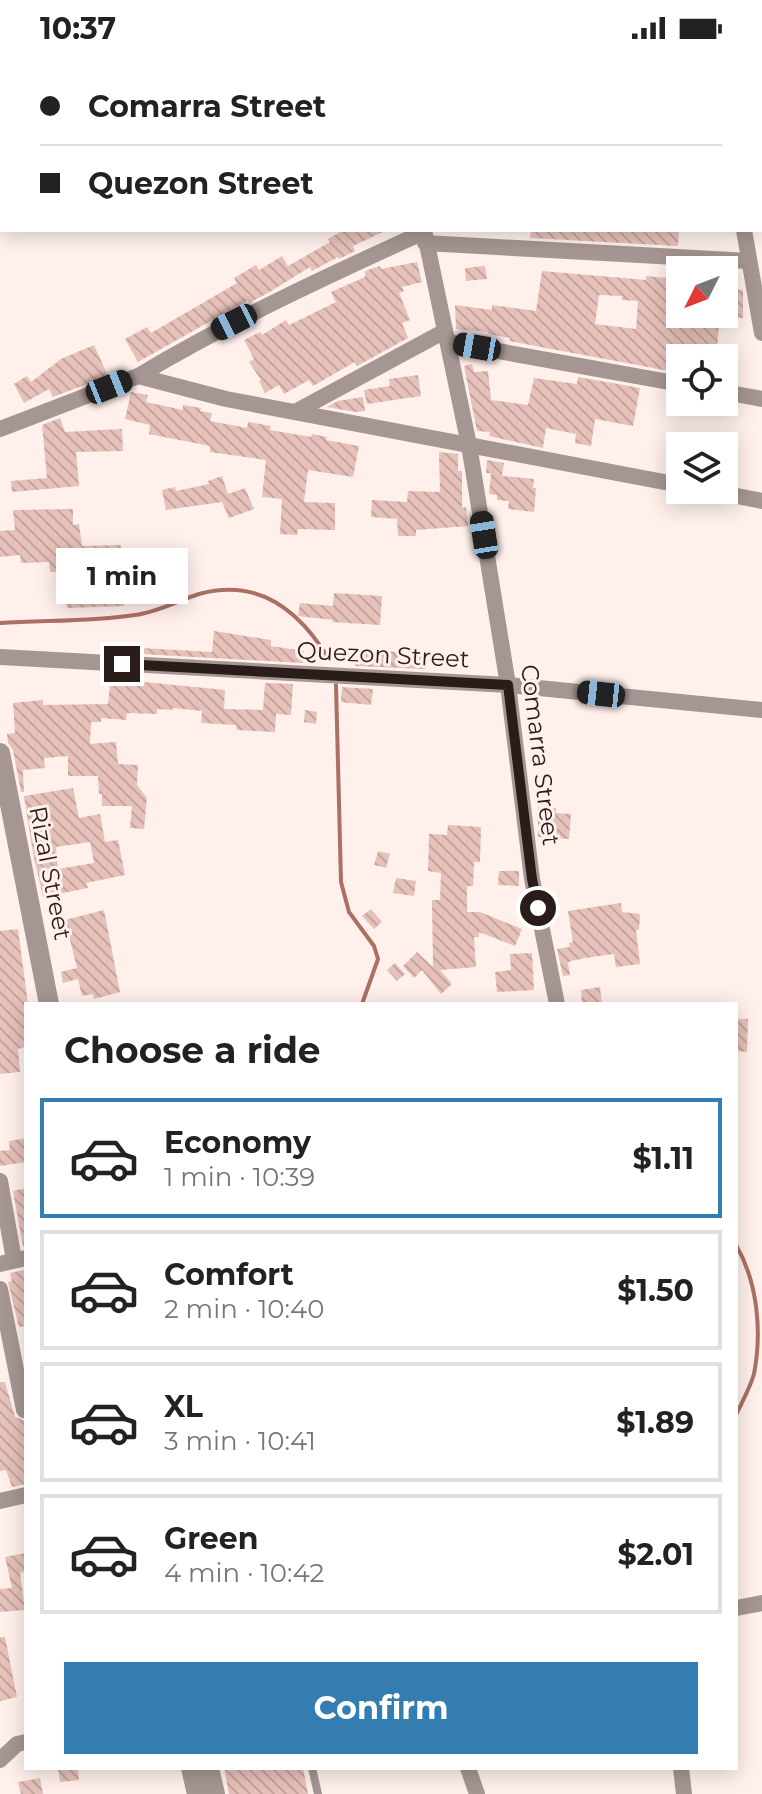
<!DOCTYPE html>
<html lang="en">
<head>
<meta charset="utf-8">
<style>
  body { margin:0; font-family:Montserrat,sans-serif; background:#f2f2f2; color:#222; height:100vh; display:flex; flex-direction:column; font-size:30px; white-space:nowrap }
  * { box-sizing:border-box; margin:0 }
  p { font-size:26px; color:#767676 }
  .icon { flex:none; width:44px; height:44px; fill:none; stroke:currentColor; stroke-width:2; stroke-linecap:round; stroke-linejoin:round }
  .map { position:relative; flex:1; overflow:hidden }
  .side { position:absolute; left:24px; top:946px; width:714px; height:768px; display:flex; flex-direction:column; background:#fff; border-radius:0px; box-shadow:0 4px 20px #0003 }
  .side>* { flex:none }
  .guide { position:absolute; left:0px; top:0px; width:762px; height:176px; box-shadow:0 4px 20px #0003; display:grid; align-content:center; height:176px; padding:0 40px; background:#fff }
  .needle { width:52px; rotate:228deg }
  .buttons { position:absolute; left:666px; top:200px; display:grid; gap:16px }
  .buttons a { display:grid; place-items:center; width:72px; height:72px; border-radius:0px; background:#fff; box-shadow:0 4px 20px #0003; font-size:40px }
  .end { position:absolute; width:36px; height:36px; margin:-18px; border:10px solid #291c19; background:#fff; box-shadow:0 0 0 4px #fff }
  .from { border-radius:50% }
  .bubble { position:absolute; height:56px; border-radius:0px; background:#fff; box-shadow:0 4px 20px #0003; font-size:26px; font-weight:700; line-height:56px; text-align:center }
  .car { position:absolute; width:24px; height:48px; margin:-24px -12px; border-radius:10px; box-shadow:0 0 6px 2px #0007; background:linear-gradient(#222 24%,#8ab4d8 0 40%,#222 0 76%,#8ab4d8 0 86%,#222 0) }
  .guide b { display:flex; align-items:center; gap:28px; height:76px; font-size:30px }
  .guide b+b { border-top:2px solid #e0e0e0 }
  .guide i { width:20px; height:20px; background:#222 }
  ul { padding:0; list-style:none }
  li { display:flex; align-items:center; gap:24px; height:120px; margin:0 16px 12px; padding:0 24px; border:4px solid #e0e0e0; border-radius:0px }
  li div { flex:1 }
  li b { display:block; font-size:30px }
  li em { font-style:normal; font-weight:700 }
  li.active { border-color:#337db0 }
  li>.icon { width:72px; height:72px; stroke-width:1.5 }
  h2 { padding:0 40px; font-size:36px; line-height:96px }
  .cta { display:flex; gap:16px; margin-top:auto; padding:16px 40px }
  .cta a { flex:1; height:92px; border-radius:0px; background:#337db0; color:#fff; font-size:32px; font-weight:700; line-height:92px; text-align:center }
  .status { display:flex; justify-content:space-between; align-items:center; height:56px; padding:0 40px; background:#fff; direction:ltr }
  .status svg { height:22px; fill:currentColor }
  .map>svg:first-child { display:block }
  .lines { fill:none; stroke-linecap:round; stroke-linejoin:round }
  .stream { stroke:#ac7063; stroke-width:4 }
  .building { fill:url(#building-back-hatch); fill-rule:evenodd }
  .service { stroke:#a69693; stroke-width:8 }
  .minor { stroke:#a69693; stroke-width:16 }
  .tertiary { stroke:#a69693; stroke-width:20 }
  .route { stroke:#291c19; stroke-width:10 }
  .labels { text-anchor:middle; stroke-width:6; stroke-linejoin:round; paint-order:stroke }
  .street-label { font-size:24px; fill:#291c19; stroke:#fff0ec }
</style>
</head>
<body>
<div class="status"><b>10:37</b><svg viewBox="0 0 49 12"><path d="M0 12V9h3v3zM5 12V6h3v6zM10 12V3h3v9zM15 12V0h3v12zM26 1h20v11H26zM47 4h2v5h-2z"/></svg></div>
<div class="map">
<svg width="762" height="1738" viewBox="0 0 762 1738">
  <defs>
    <pattern id="building-back-hatch" width="6" height="6" patternUnits="userSpaceOnUse" patternTransform="scale(2)"><rect width="6" height="6" fill="#e6c1b9"/><path d="M-1 5l2 2M0 0l6 6M5-1l2 2" fill="none" stroke="#c5a59e"/></pattern>
  </defs>
  <rect width="100%" height="100%" fill="#fff0ec"/>
  <g class="lines">
    <g class="stream">
      <path d="M0,567c45,-3 90,-1 135,-8 23,-3 42,-14 64,-21 61,-17 102,18 131,67"/>
      <polyline points="336,629 341,826 349,856 374,890 378,903 362,948"/>
      <path d="M736,1189c22,38 26,87 18,129 -4,14 -12,28 -18,41"/>
    </g>
  </g>
  <g class="building">
    <polygon points="344,174 387,174 353,190 355,195 339,203 338,201 312,215 310,211 268,237 249,247 248,244 138,306 125,283 147,271 151,277 237,227 234,222 256,209 259,214 282,200 288,210 330,186 328,183"/>
    <polygon points="531,174 679,174 678,190 530,182"/>
    <polygon points="417,206 422,226 402,231 404,235 399,237 410,264 402,267 408,282 357,310 355,306 313,330 309,324 284,338 279,329 265,337 259,325 261,324 249,306 254,303 244,284 260,276 262,279 286,264 289,269 336,246 331,236 365,221 365,215 380,210 381,213"/>
    <polygon points="485,210 487,223 466,225 465,212"/>
    <path d="M667,212l13,2v44h40l-4,44h-36v15l-171,-32 1,-3 -22,-4v-2l-32,-3 -1,-24 37,5v-5l44,6 6,-40 104,9v-4l20,2zM599,239l23,1v4l16,1 -2,28 -41,-5z"/>
    <polygon points="727,233 743,234 743,262 725,260"/>
    <polygon points="94,289 108,320 53,341 49,333 24,347 14,328 27,320 31,326 61,303"/>
    <polygon points="472,308 474,316 488,315 491,344 528,349 534,322 577,328 578,321 640,332 633,370 595,363 591,390 575,387 576,378 546,372 543,392 489,380 490,376 477,375 464,310"/>
    <polygon points="418,319 421,340 367,348 364,334 390,330 389,323"/>
    <polygon points="131,336 148,339 146,346 183,354 183,349 201,352 200,355 212,357 210,365 247,372 248,366 271,370 270,374 311,381 312,378 327,381 326,384 359,390 353,421 308,414 304,446 335,447 335,474 298,473 297,479 280,478 282,443 262,441 266,404 210,396 210,390 149,378 150,369 125,363"/>
    <polygon points="363,341 365,355 356,356 327,351 338,345"/>
    <polygon points="60,362 65,376 122,373 123,395 76,396 79,430 12,436 11,425 47,422 42,369"/>
    <polygon points="439,396 458,398 458,415 462,415 462,452 466,451 468,470 416,474 416,480 398,480 397,463 371,461 372,444 407,446 408,435 440,436"/>
    <polygon points="487,404 504,407 502,420 534,423 533,432 536,432 534,456 508,453 509,445 497,444 497,439 489,438 491,417 486,417"/>
    <polygon points="222,420 228,438 245,432 254,453 229,462 222,446 166,454 162,434 175,431 176,435 209,428 208,425"/>
    <polygon points="73,453 73,469 79,468 82,490 121,489 124,550 67,552 65,516 50,516 49,506 21,507 20,499 0,501 0,475 15,474 13,454"/>
    <polygon points="334,537 382,540 380,569 332,566 333,564 298,560 300,547 333,550"/>
    <polygon points="214,575 271,584 271,590 304,595 303,607 141,598 141,592 212,596"/>
    <polygon points="356,591 426,600 425,613 355,610"/>
    <polygon points="133,625 225,634 224,653 263,654 265,627 293,628 291,659 276,658 275,676 237,674 236,669 201,667 202,655 173,652 172,654 157,653 157,658 127,657 126,664 101,662 101,666 91,666 90,688 116,686 118,708 138,709 137,729 147,742 144,773 130,772 132,750 102,750 102,738 99,738 98,720 68,720 68,700 44,702 45,712 23,714 24,736 21,736 13,694 8,687 7,678 15,677 13,647 43,644 43,649 108,648 110,627 133,629"/>
    <polygon points="342,631 373,633 371,649 341,646"/>
    <polygon points="305,654 317,656 316,668 304,666"/>
    <path d="M73,732l6,30 21,-4 5,28 13,-2 7,35 -39,8 2,5 -45,9 -10,-44 -9,-57zM90,786l4,21 -36,6 -2,-22z"/>
    <polygon points="538,751 556,752 556,757 571,758 569,783 538,781"/>
    <polygon points="448,769 481,771 480,806 474,806 473,830 467,830 467,856 480,856 522,873 515,890 479,876 479,881 474,881 476,911 440,914 452,928 441,938 422,914 414,922 403,910 417,896 433,911 432,844 440,844 441,817 428,815 429,778 447,779"/>
    <polygon points="378,795 390,798 386,812 374,809"/>
    <polygon points="499,815 519,815 519,830 498,829"/>
    <polygon points="396,822 416,825 414,840 393,837"/>
    <polygon points="621,847 622,856 640,858 639,874 636,874 640,908 616,911 614,898 585,902 571,905 568,907 570,919 563,920 557,893 570,891 569,887 573,886 568,855"/>
    <polygon points="371,853 382,866 374,873 362,860"/>
    <polygon points="104,854 120,936 94,943 93,938 82,940 78,923 63,927 61,916 77,912 65,864"/>
    <polygon points="18,873 28,948 26,948 26,991 18,993 20,1016 0,1018 0,875"/>
    <polygon points="532,897 534,934 497,936 495,916 511,914 510,898"/>
    <polygon points="395,907 405,918 397,925 387,914"/>
    <polygon points="600,931 602,948 582,948 581,934"/>
    <polygon points="736,963 748,963 747,996 736,995"/>
    <polygon points="26,1082 26,1106 0,1110 0,1095 10,1094 9,1085"/>
    <polygon points="26,1132 26,1191 23,1191 13,1135"/>
    <polygon points="24,1214 26,1270 19,1271 8,1226 12,1225 10,1217"/>
    <polygon points="0,1326 5,1326 15,1361 26,1365 26,1428 12,1431 6,1414 0,1415"/>
    <polygon points="26,1497 26,1515 20,1517 25,1554 0,1556 0,1533 12,1532 5,1501"/>
    <polygon points="0,1581 5,1581 17,1641 0,1645"/>
    <polygon points="58,1712 78,1712 79,1724 60,1726"/>
    <polygon points="224,1712 303,1712 308,1738 229,1738"/>
    <polygon points="40,1722 43,1738 21,1738 18,1726"/>
  </g>
  <g class="lines">
    <polyline class="service" points="312,1712 318,1738"/>
    <g class="minor">
      <polyline points="497,0 499,2"/>
      <polyline points="550,2 550,0"/>
      <polyline points="737,2 738,0"/>
      <polyline points="424,174 469,389 508,629 532,823 557,948"/>
      <polyline points="744,174 762,277"/>
      <path d="M424,176c-97,44 -194,89 -286,144l88,23 454,86"/>
      <polyline points="425,187 748,205"/>
      <polyline points="448,286 680,328"/>
      <polyline points="724,336 762,343"/>
      <polyline points="295,356 445,275"/>
      <polyline points="0,373 138,320"/>
      <polyline points="706,434 762,445"/>
      <polyline points="0,601 508,629 762,654"/>
      <polyline points="0,1125 14,1204"/>
      <polyline points="0,1208 26,1202"/>
      <polyline points="0,1233 24,1354"/>
      <polyline points="0,1445 26,1439"/>
      <polyline points="736,1552 762,1547"/>
      <polyline points="0,1704 17,1688 26,1686"/>
      <polyline points="468,1712 477,1738"/>
      <polyline points="681,1712 684,1738"/>
    </g>
    <g class="tertiary">
      <polyline points="0,31 2,31"/>
      <polyline points="760,84 762,84"/>
      <polyline points="0,697 49,948"/>
      <polyline points="191,1712 197,1738"/>
      <polyline points="209,1712 215,1738"/>
    </g>
  </g>
  <g class="lines">
    <polyline class="route" points="122,608 508,629 532,823 538,852"/>
  </g>
  <g class="labels">
    <g class="street-label">
      <text transform="translate(383 599) rotate(3)" y="8">Quezon Street</text>
      <text transform="translate(540 699) rotate(83)" y="8">Comarra Street</text>
      <text transform="translate(50 817) rotate(79)" y="8">Rizal Street</text>
    </g>
  </g>
</svg>
<div class="buttons">
<a><svg class="needle" viewBox="-14 -14 28 28"><path d="M0-13l5 13h-10z" fill="#e53935"/><path d="M0 13l5-13h-10z" fill="#767676"/></svg></a>
<a><svg class="icon" aria-label="locate" viewBox="0 0 24 24"><circle cx="12" cy="12" r="6"/><path d="M12 2v4M12 18v4M2 12h4M18 12h4"/></svg></a>
<a><svg class="icon" aria-label="layers" viewBox="0 0 24 24"><path d="M12 4l9 5-9 5-9-5zM3 14l9 5 9-5"/></svg></a>
</div>
<i class="end from" style="left:538px;top:852px"></i>
<i class="end" style="left:122px;top:608px"></i>
<div class="bubble" style="left:56px;top:492px;width:132px">1 min</div>
<i class="car" style="left:234px;top:266px;rotate:243deg"></i>
<i class="car" style="left:477px;top:291px;rotate:280deg"></i>
<i class="car" style="left:109px;top:331px;rotate:68deg"></i>
<i class="car" style="left:484px;top:479px;rotate:351deg"></i>
<i class="car" style="left:601px;top:638px;rotate:276deg"></i>
<div class="guide">
<b><i class="from"></i>Comarra Street</b>
<b><i></i>Quezon Street</b>
</div>
<section class="side">
<h2>Choose a ride</h2>
<ul>
<li class="active"><svg class="icon" aria-label="car" viewBox="0 0 24 24"><path d="M5 17H2v-5l4-1 3-4h7l3 4 3 1v5h-3M9 17h6M6 11h13"/><circle cx="7" cy="17" r="2"/><circle cx="17" cy="17" r="2"/></svg><div><b>Economy</b><p>1 min · 10:39</p></div><em>$1.11</em></li>
<li><svg class="icon" aria-label="car" viewBox="0 0 24 24"><path d="M5 17H2v-5l4-1 3-4h7l3 4 3 1v5h-3M9 17h6M6 11h13"/><circle cx="7" cy="17" r="2"/><circle cx="17" cy="17" r="2"/></svg><div><b>Comfort</b><p>2 min · 10:40</p></div><em>$1.50</em></li>
<li><svg class="icon" aria-label="car" viewBox="0 0 24 24"><path d="M5 17H2v-5l4-1 3-4h7l3 4 3 1v5h-3M9 17h6M6 11h13"/><circle cx="7" cy="17" r="2"/><circle cx="17" cy="17" r="2"/></svg><div><b>XL</b><p>3 min · 10:41</p></div><em>$1.89</em></li>
<li><svg class="icon" aria-label="car" viewBox="0 0 24 24"><path d="M5 17H2v-5l4-1 3-4h7l3 4 3 1v5h-3M9 17h6M6 11h13"/><circle cx="7" cy="17" r="2"/><circle cx="17" cy="17" r="2"/></svg><div><b>Green</b><p>4 min · 10:42</p></div><em>$2.01</em></li>
</ul>
<div class="cta"><a>Confirm</a></div>
</section>
</div>
</body>
</html>
